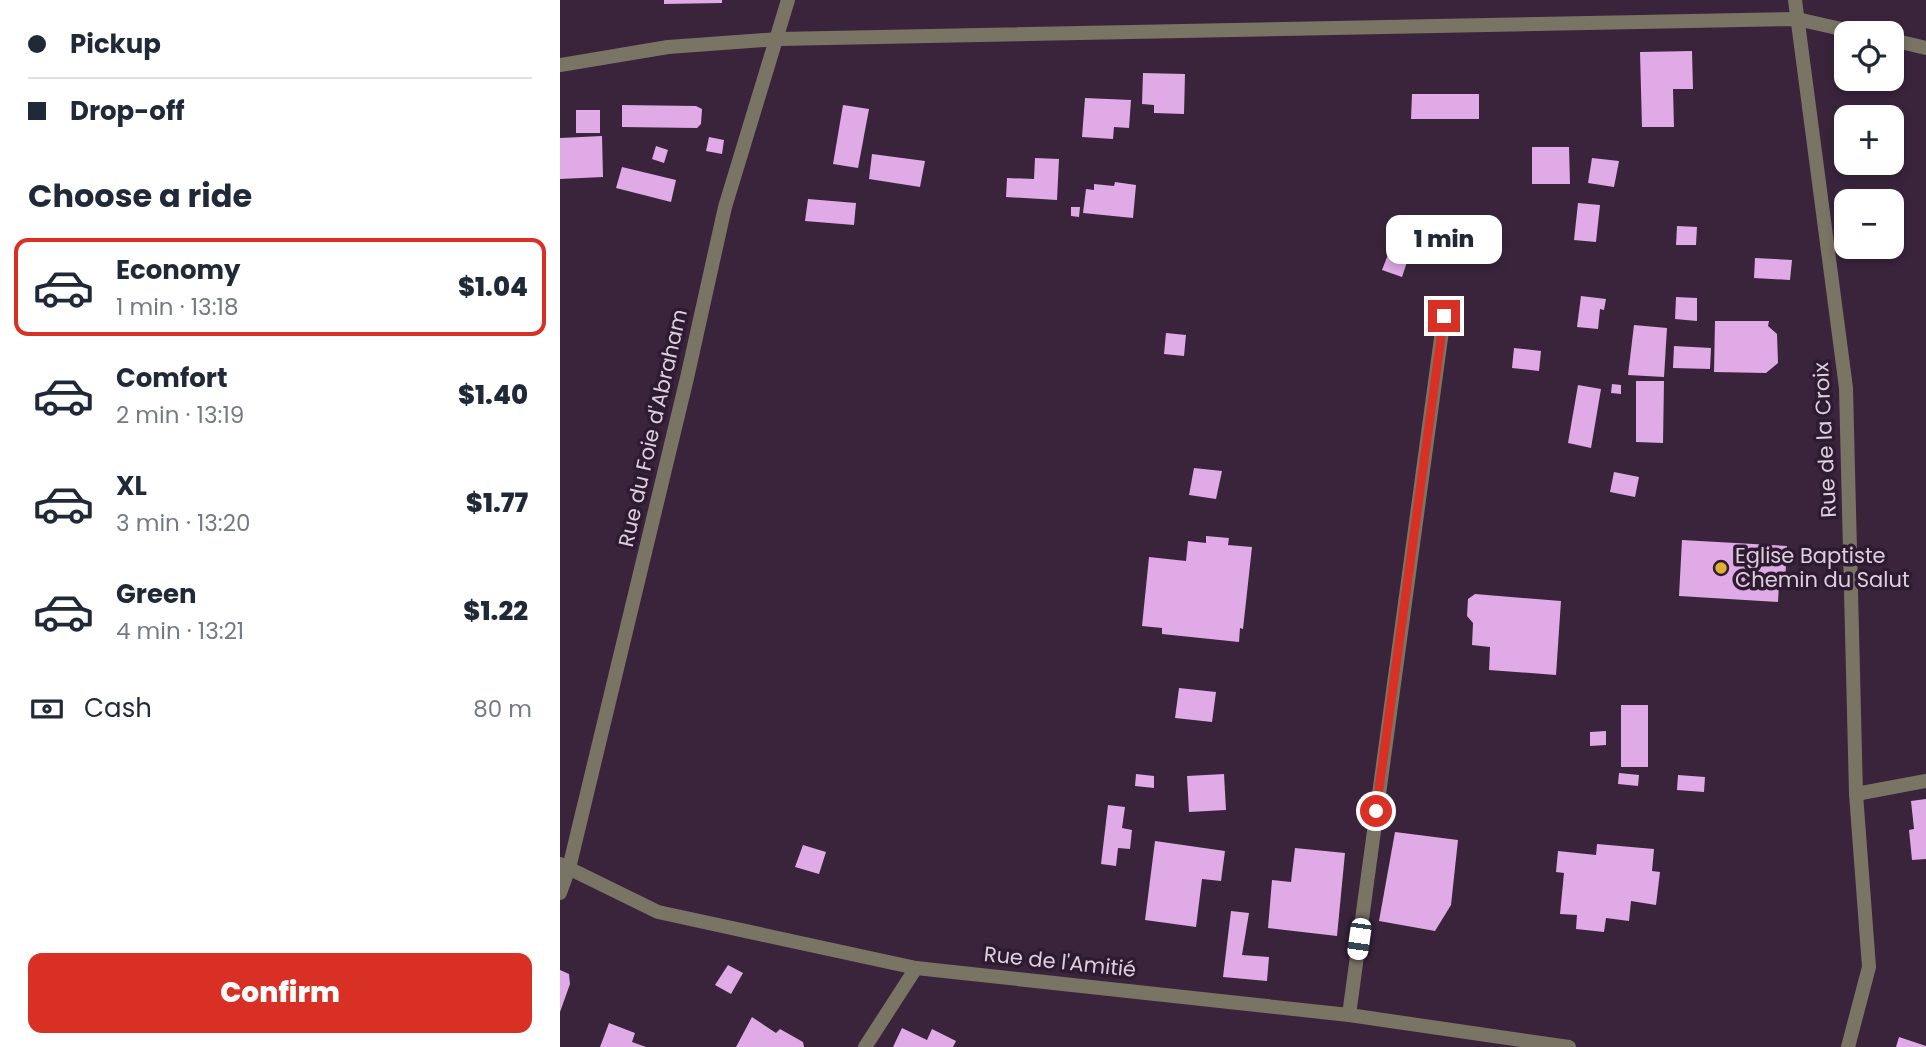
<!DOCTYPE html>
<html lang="en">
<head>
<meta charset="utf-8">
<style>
  body { margin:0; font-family:Poppins,sans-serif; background:#f2f2f3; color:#1f2937; height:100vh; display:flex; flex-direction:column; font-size:26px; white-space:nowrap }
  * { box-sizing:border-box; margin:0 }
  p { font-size:23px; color:#747a83 }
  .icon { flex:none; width:38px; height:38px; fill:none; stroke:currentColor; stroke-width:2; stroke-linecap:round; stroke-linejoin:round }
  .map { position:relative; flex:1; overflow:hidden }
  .sheet { display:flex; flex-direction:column; background:#fff; width:560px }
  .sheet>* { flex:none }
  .top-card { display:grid; align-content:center; height:154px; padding:0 28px; background:#fff }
  .controls { position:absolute; left:1274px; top:21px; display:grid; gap:14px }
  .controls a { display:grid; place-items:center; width:70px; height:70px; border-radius:14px; background:#fff; box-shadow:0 4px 10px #0003; font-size:35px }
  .end { position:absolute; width:32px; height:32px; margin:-16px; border:9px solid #d93025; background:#fff; box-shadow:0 0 0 4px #fff }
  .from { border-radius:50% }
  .bubble { position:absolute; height:49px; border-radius:14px; background:#fff; box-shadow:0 4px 10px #0003; font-size:23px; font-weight:800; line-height:49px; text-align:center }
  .car { position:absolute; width:21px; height:42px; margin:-21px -10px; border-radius:9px; box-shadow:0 0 5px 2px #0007; background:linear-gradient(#fff 24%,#345 0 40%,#fff 0 76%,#345 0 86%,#fff 0) }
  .top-card b { display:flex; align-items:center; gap:24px; height:66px; font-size:26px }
  .top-card b+b { border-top:2px solid #e0e1e3 }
  .top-card i { width:18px; height:18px; background:#1f2937 }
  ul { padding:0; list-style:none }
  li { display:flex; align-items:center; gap:21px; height:98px; margin:0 14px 10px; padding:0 14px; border:4px solid transparent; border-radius:14px }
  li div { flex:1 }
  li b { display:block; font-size:26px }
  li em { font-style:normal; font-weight:800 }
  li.selected { border-color:#d93025 }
  li>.icon { width:63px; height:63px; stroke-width:1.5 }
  h2 { padding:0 28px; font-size:32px; line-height:84px }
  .pay { display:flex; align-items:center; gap:18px; height:77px; padding:0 28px; font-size:26px }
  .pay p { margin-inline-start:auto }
  .action { display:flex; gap:14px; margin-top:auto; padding:14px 28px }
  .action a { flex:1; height:80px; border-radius:14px; background:#d93025; color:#fff; font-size:28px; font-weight:800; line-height:80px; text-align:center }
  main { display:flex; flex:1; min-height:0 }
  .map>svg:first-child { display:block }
  .building { fill:#dfaae5 }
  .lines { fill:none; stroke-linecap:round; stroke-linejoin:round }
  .street { stroke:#7a7465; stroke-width:14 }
  .route { stroke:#d93025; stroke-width:9 }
  .poi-dot { fill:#deb133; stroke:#2f1b31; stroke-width:2.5 }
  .labels { text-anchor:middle; stroke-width:7; stroke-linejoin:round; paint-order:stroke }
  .street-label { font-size:21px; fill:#ddcfde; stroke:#2f1b31 }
  .poi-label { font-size:21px; fill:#ddcfde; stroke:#2f1b31; text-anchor:start }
</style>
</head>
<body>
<main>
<section class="sheet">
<div class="top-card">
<b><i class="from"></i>Pickup</b>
<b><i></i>Drop-off</b>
</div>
<h2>Choose a ride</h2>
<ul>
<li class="selected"><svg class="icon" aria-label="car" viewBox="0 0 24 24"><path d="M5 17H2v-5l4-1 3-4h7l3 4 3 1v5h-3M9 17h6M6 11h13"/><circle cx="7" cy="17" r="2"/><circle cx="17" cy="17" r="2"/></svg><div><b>Economy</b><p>1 min · 13:18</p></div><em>$1.04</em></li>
<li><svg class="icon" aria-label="car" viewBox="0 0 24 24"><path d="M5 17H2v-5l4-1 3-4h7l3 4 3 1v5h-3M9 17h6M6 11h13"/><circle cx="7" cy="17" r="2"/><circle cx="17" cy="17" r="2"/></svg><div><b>Comfort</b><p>2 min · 13:19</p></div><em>$1.40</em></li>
<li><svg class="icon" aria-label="car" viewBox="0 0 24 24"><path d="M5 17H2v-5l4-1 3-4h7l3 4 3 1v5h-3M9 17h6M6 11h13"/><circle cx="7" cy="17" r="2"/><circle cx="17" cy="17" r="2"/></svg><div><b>XL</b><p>3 min · 13:20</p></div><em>$1.77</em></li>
<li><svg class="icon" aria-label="car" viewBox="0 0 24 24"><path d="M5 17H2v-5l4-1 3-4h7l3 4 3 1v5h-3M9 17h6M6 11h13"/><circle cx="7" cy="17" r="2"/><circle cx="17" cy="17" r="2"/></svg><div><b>Green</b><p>4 min · 13:21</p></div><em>$1.22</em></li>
</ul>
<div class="pay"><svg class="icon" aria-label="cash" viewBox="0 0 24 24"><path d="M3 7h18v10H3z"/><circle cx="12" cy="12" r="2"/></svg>Cash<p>80 m</p></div>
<div class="action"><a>Confirm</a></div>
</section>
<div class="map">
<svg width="1366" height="1047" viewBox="0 0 1366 1047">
  <rect width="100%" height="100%" fill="#39243c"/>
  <g class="building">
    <polygon points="104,0 162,0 162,3 104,4"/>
    <polygon points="1132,51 1133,89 1113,89 1114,127 1082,127 1080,52"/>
    <polygon points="583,73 625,74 624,114 594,113 594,105 582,104"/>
    <polygon points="852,94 919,94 919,119 851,119"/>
    <polygon points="525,98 571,100 569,128 554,127 553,139 522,137"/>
    <polygon points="62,105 136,106 142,109 141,124 137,128 62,127"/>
    <polygon points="283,105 309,109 298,168 273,164"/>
    <rect x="16" y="110" width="24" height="23"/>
    <polygon points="42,136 43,177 0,179 0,138"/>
    <polygon points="149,137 164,140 162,154 146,151"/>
    <polygon points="96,146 108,150 104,163 92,159"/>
    <polygon points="972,147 1009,147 1010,184 972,184"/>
    <polygon points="312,154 365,161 360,187 309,179"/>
    <polygon points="475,158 499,159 497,200 446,197 447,178 474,179"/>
    <polygon points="1032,158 1059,161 1054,187 1028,183"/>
    <polygon points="62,167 116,180 111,202 56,188"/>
    <polygon points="555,182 576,185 573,218 523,213 526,189 534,190 534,184 554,186"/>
    <polygon points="248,199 296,203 294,225 245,221"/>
    <polygon points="1018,203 1040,205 1036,242 1014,240"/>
    <polygon points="511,207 520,207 519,217 511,216"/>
    <polygon points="1117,226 1137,227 1136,245 1116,245"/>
    <polygon points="829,252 848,259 842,277 822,270"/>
    <polygon points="1195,258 1232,260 1230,280 1194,278"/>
    <polygon points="1021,296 1046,299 1044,310 1040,309 1038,329 1017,327"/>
    <polygon points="1116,297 1137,298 1137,321 1115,319"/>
    <polygon points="1155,321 1209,321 1208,326 1217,334 1218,363 1206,373 1154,372"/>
    <polygon points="1074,325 1107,328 1104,377 1068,375"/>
    <polygon points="606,333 626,335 624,356 604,354"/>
    <polygon points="1114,346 1151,348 1150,369 1113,368"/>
    <polygon points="954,348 981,351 979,371 952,368"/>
    <polygon points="1076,381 1104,381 1103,443 1076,442"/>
    <polygon points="1052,384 1061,385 1061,394 1051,393"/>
    <polygon points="1018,385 1041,389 1031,448 1008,443"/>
    <polygon points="634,468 662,471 656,499 629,495"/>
    <polygon points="1054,472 1079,477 1075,497 1050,492"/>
    <polygon points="646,536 669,538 668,545 692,547 683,629 680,628 679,642 602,634 602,628 582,626 589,557 626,561 628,541 646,543"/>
    <polygon points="1122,540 1227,546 1225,584 1219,584 1218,602 1119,596"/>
    <polygon points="915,594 1001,601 996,675 929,670 930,647 912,645 913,623 907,616 908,599"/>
    <polygon points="619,688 656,692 652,722 615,718"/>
    <rect x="1061" y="705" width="27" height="62"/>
    <polygon points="1046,731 1046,745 1030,746 1030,732"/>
    <polygon points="1059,773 1079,775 1078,786 1058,784"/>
    <polygon points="576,774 594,776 594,788 575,786"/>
    <polygon points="664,774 666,810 629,812 627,776"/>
    <polygon points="1118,775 1145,777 1144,792 1117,790"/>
    <polygon points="1366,799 1366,859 1352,860 1349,830 1354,829 1351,801"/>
    <polygon points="548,805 565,807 562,828 572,830 570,849 558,848 556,866 541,864"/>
    <polygon points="835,832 898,840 891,905 875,931 819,921"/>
    <polygon points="595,841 665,851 661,881 642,879 636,927 585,920"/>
    <polygon points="1037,844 1094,849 1092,871 1100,872 1096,905 1071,901 1069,921 1046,918 1044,932 1016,929 1017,915 1000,914 1004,873 996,872 998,851 1036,855"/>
    <polygon points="243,845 266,852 259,874 235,867"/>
    <polygon points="735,848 785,853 777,936 708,928 712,880 731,882"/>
    <polygon points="671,911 689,913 682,955 709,957 707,981 663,977"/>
    <polygon points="168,965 183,973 171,994 155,985"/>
    <polygon points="0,970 9,974 10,984 0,1012"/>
    <polygon points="192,1017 216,1033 220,1029 243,1042 244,1047 176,1047"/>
    <polygon points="49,1023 75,1033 72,1042 86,1047 40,1047"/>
    <polygon points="342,1028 367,1040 372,1029 396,1041 393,1047 333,1047"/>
    <polygon points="1339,1037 1366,1046 1366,1047 1336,1047"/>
  </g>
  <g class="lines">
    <g class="street">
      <polyline points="1235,0 1286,388 1296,794 1309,967 1288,1047"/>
      <polyline points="1332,40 1366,48"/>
      <polyline points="0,65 108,47 218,39 1237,19 1299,33"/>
      <polyline points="1296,794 1366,781"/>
      <polyline points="0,864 98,912 356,968 789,1015 1009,1047"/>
      <polyline points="0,893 9,868 127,378 165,207 228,0"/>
      <polyline points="789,1015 884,316"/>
      <polyline points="305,1047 356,968"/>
    </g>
  </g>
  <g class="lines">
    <polyline class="route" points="816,811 884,316"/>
  </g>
  <circle class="poi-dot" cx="1161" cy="568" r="7"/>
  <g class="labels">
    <g class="street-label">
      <text transform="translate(93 428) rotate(-77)" y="7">Rue du Foie d'Abraham</text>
      <text transform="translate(1265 440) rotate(-93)" y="7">Rue de la Croix</text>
      <text transform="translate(500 962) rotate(6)" y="7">Rue de l'Amitié</text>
    </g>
    <g class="poi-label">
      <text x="1175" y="563">Eglise Baptiste<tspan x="1175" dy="24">Chemin du Salut</tspan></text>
    </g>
  </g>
</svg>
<div class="controls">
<a><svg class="icon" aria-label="locate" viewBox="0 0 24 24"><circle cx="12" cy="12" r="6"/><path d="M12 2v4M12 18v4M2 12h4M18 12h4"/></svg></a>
<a>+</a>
<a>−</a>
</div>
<i class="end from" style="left:816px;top:811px"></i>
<i class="end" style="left:884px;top:316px"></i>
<div class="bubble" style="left:826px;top:215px;width:116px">1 min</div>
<i class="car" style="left:799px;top:939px;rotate:188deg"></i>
</div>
</main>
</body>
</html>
